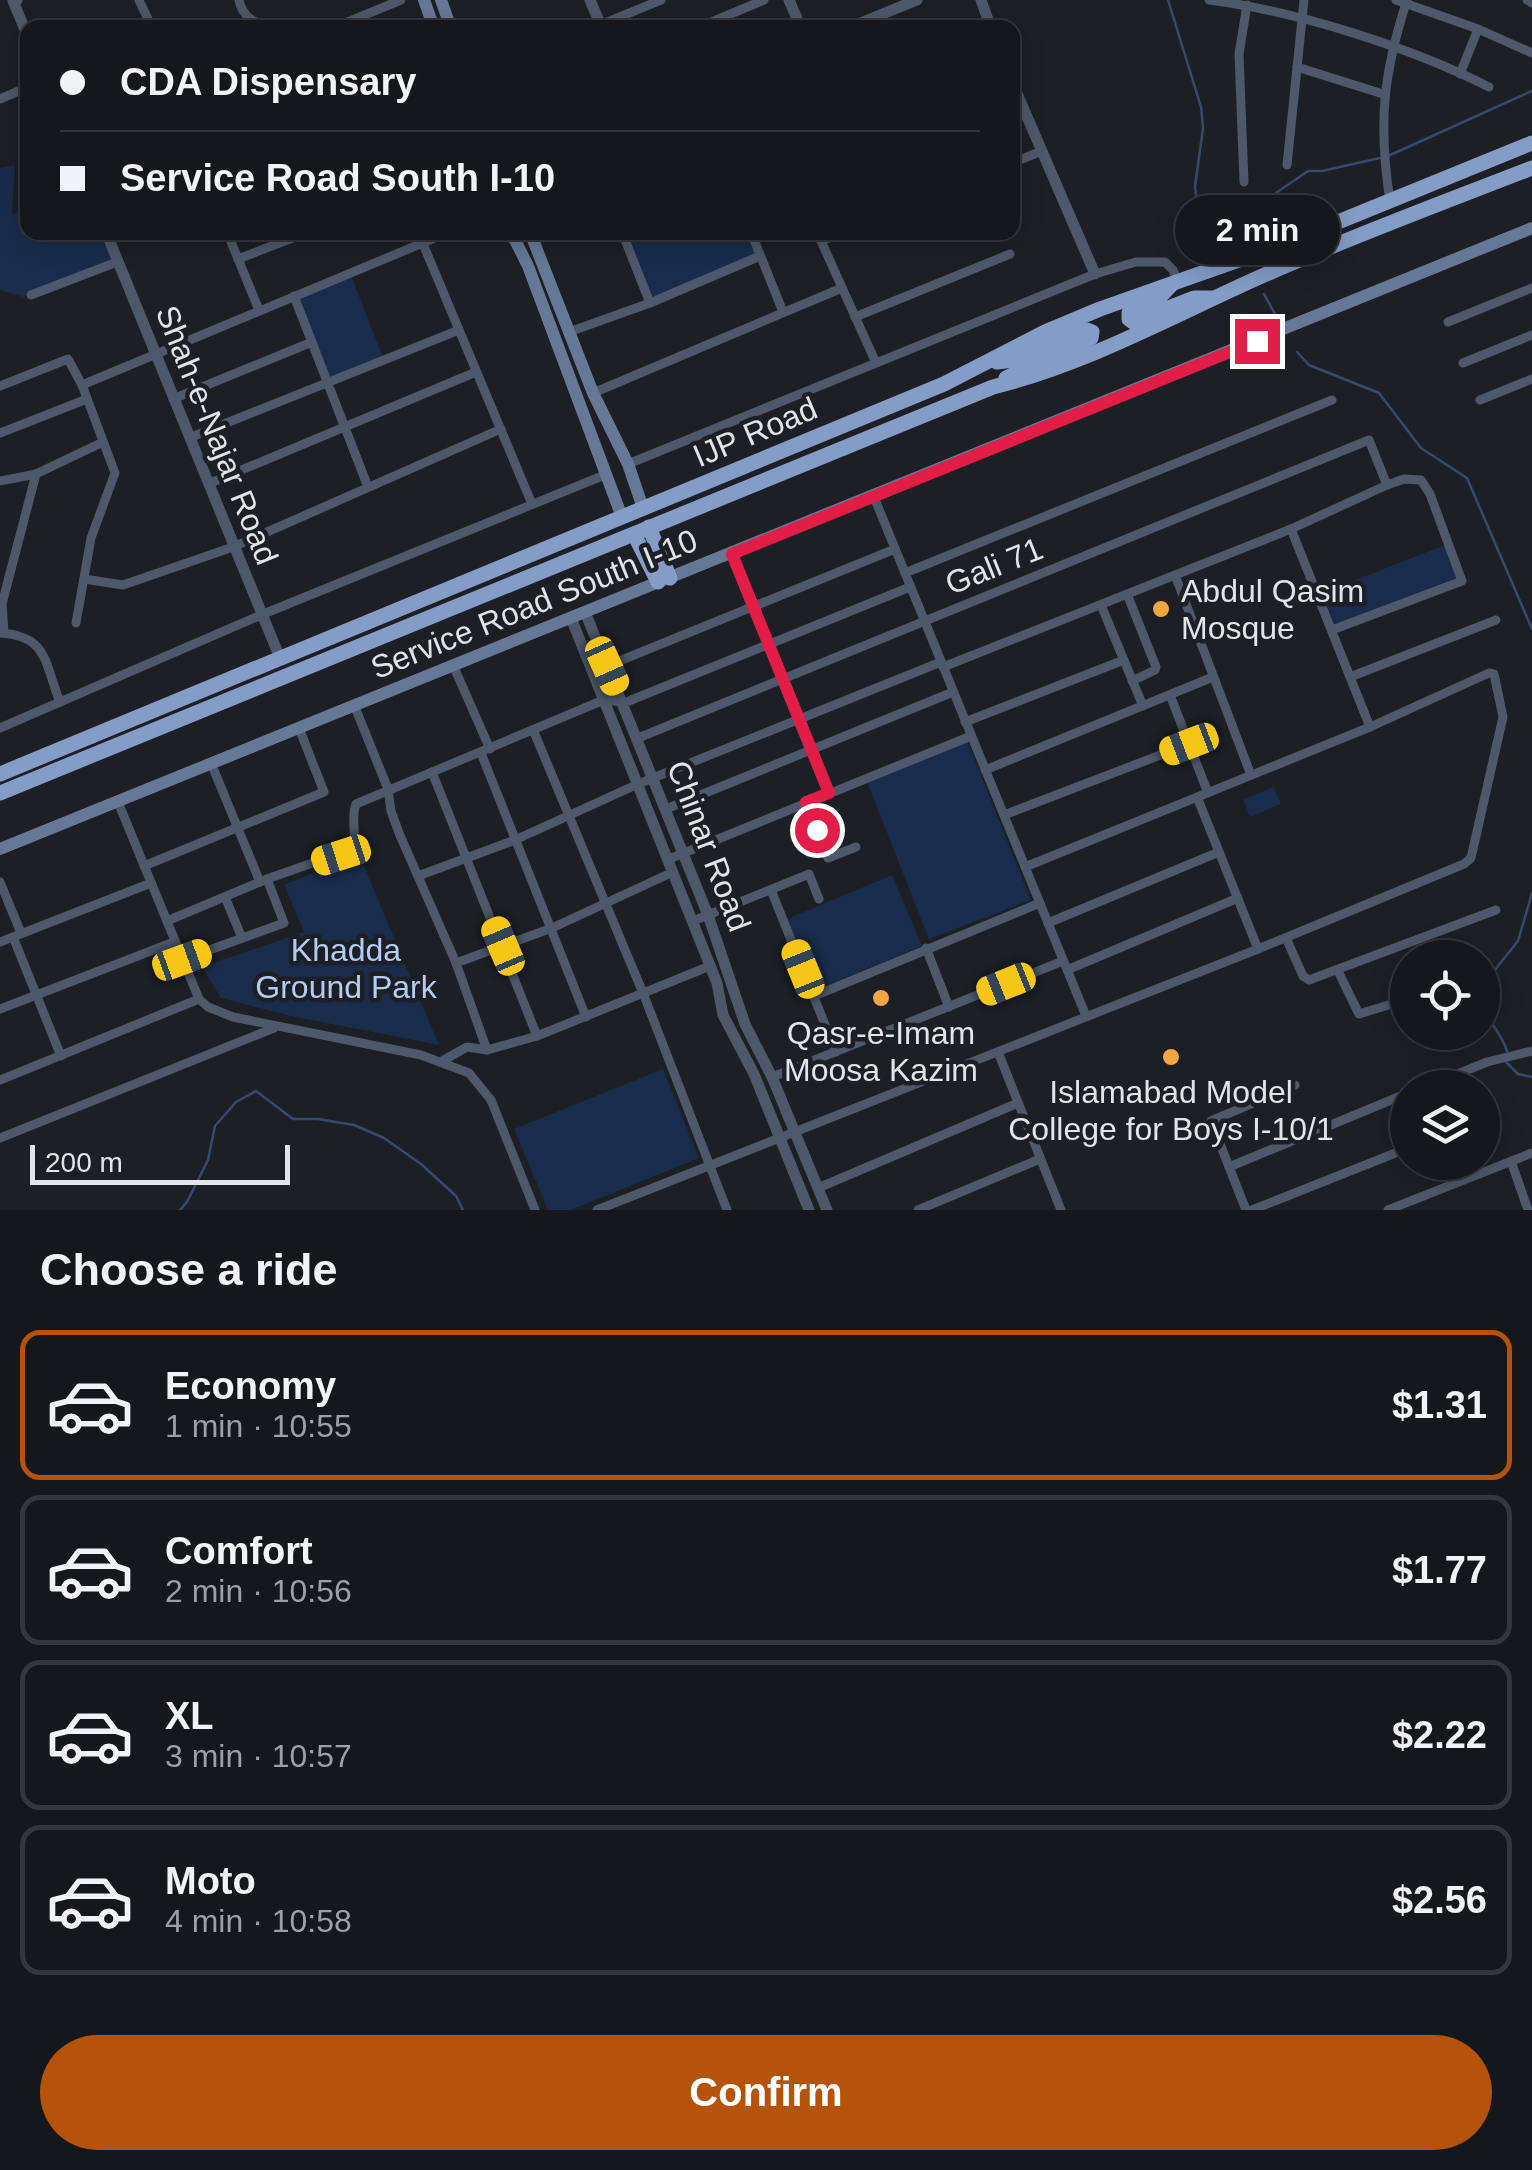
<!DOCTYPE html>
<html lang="en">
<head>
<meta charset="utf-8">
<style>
  body { margin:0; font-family:Arial,sans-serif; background:#222428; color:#f1f3f6; height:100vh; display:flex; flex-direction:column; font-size:38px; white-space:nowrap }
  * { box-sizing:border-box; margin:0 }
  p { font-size:32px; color:#9d9fa3 }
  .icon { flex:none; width:55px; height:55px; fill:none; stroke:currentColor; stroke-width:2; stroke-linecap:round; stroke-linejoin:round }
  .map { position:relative; height:1210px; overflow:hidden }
  .panel { display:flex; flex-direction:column; background:#15171b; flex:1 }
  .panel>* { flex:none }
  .hud { position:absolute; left:20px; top:20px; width:1000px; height:220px; border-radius:20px; box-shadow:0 5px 25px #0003,0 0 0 2px #34363a; display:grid; align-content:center; height:220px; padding:0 40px; background:#15171b }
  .buttons { position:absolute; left:1390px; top:940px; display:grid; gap:20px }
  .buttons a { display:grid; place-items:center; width:110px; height:110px; border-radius:50%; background:#15171b; box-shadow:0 5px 25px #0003,0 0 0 2px #34363a; font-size:50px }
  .scale { position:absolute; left:30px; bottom:25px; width:260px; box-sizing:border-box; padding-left:10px; border:5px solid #e2e4e8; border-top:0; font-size:28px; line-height:35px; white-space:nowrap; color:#e2e4e8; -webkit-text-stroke:8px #1c1f24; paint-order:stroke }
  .end { position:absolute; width:45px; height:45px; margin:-22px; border:12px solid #e11d48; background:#fff; box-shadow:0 0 0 5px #fff }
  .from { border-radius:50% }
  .bubble { position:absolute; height:70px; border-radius:35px; background:#15171b; box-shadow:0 5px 25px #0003,0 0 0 2px #34363a; font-size:32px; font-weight:700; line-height:70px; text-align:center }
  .car { position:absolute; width:30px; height:60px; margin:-30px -15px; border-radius:12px; box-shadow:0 0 8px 2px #0007; background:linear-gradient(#f5c518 24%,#345 0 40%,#f5c518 0 76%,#345 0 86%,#f5c518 0) }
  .hud b { display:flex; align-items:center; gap:35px; height:95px; font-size:38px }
  .hud b+b { border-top:2px solid #34363a }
  .hud i { width:25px; height:25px; background:#f1f3f6 }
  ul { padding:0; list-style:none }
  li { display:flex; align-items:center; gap:30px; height:150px; margin:0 20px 15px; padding:0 20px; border:5px solid #34363a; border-radius:20px }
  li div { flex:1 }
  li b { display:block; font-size:38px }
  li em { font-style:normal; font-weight:700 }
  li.active { border-color:#b45309 }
  li>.icon { width:90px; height:90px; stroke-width:1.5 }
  h2 { padding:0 40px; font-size:45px; line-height:120px }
  .action { display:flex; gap:20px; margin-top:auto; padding:20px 40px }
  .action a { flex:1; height:115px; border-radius:60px; background:#b45309; color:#fff; font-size:40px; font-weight:700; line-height:115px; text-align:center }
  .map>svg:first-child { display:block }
  .green { fill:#1a2c4b }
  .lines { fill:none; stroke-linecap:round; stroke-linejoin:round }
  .stream { stroke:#334a72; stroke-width:2.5 }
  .minor { stroke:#4d586a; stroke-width:9 }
  .tertiary { stroke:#4d586a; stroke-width:11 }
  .secondary { stroke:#677896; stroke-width:12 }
  .trunk { stroke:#849cc6; stroke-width:15 }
  .route { stroke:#e11d48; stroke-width:12 }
  .poi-dot { fill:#f2a540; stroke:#1c1f24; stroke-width:4 }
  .labels { text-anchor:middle; stroke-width:9; stroke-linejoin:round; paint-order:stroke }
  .street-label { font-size:32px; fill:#e2e4e8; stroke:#1c1f24 }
  .poi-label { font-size:32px; fill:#e2e4e8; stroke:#1c1f24 }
  .park-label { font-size:32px; fill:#b4ccf4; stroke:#1c1f24 }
</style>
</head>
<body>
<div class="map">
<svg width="1532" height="1210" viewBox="0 0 1532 1210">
  <rect width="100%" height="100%" fill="#1c1f24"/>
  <g class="green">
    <polygon points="15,165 12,214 27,210 28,232 105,233 117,262 23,297 0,290 0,168"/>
    <polygon points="622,233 751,233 760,256 650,303"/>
    <polygon points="350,273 384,360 328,383 294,296"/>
    <polygon points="1445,545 1458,577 1334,625 1322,593"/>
    <polygon points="966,738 1031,900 929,939 867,782"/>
    <polygon points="1274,787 1281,804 1250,817 1243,799"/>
    <polygon points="359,854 439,1045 291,1016 221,998 202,967 304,932 284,885"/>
    <polygon points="892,875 922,946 817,989 787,919"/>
    <polygon points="663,1069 699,1158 571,1210 548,1210 514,1129"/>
  </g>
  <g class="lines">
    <g class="stream">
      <polyline points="1168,0 1201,107 1203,128 1195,187 1197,202 1208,214 1227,226 1242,249"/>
      <polyline points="1388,156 1532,91"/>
      <polyline points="1227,226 1250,218 1273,195 1308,171 1322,171 1380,158"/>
      <polyline points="1264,294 1276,316"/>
      <polyline points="1297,352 1309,365 1379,393 1421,448 1467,478 1532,629"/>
      <polyline points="1482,986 1518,941 1532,893"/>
      <path d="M1482,1005c6,18 20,28 25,46"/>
      <polyline points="1507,1063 1518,1074 1532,1077"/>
      <polyline points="180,1210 187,1202 208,1160 215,1126 236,1102 256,1091 293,1119 318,1119 354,1125 384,1138 421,1164 456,1196 463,1210"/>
    </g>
    <g class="minor">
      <polyline points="139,0 148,19 141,28"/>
      <path d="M239,0c3,17 16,23 31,28"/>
      <path d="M1209,0c87,11 201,47 280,87"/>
      <polyline points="1396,0 1478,29 1532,53"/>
      <polyline points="1527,0 1532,3"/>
      <polyline points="600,25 661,0"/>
      <polyline points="333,28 401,0"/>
      <polyline points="697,28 764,0"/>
      <polyline points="1297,67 1383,94"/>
      <polyline points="1460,74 1478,29"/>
      <polyline points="0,99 28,87"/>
      <polyline points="1012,163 1042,151"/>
      <polyline points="1287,165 1304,0"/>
      <polyline points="1244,182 1239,54 1247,5"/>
      <path d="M1390,201c-12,-77 -7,-127 17,-201"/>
      <polyline points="227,232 259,310"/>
      <polyline points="418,232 532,504"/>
      <polyline points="622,232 650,303"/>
      <polyline points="751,232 783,312"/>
      <polyline points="817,232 876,363"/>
      <polyline points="821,241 843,232"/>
      <polyline points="238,259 308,232"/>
      <polyline points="31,295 117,262"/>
      <polyline points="294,296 368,487"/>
      <polyline points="855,317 1010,254"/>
      <polyline points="1448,322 1532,288"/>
      <polyline points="569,332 650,303 760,256"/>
      <polyline points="1463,363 1532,335"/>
      <polyline points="82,385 449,232"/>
      <polyline points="0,386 68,359 82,385 115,473 91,538 76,623"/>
      <polyline points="593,393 842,288"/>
      <polyline points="173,399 312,342"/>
      <polyline points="1480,400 1532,379"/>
      <polyline points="0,433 87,399"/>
      <polyline points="189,438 459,330"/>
      <polyline points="628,464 1095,274 1136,262 1165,262 1173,270 1177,280"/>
      <polyline points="0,481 36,474 103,442"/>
      <polyline points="208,484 476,372"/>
      <polyline points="874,497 1086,1016"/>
      <polyline points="1291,529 1370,727"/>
      <polyline points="732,554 829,793"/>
      <polyline points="905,573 1332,400"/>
      <polyline points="1175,575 1251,775"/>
      <polyline points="84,579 123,585 233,547 501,429"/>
      <polyline points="1127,594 1156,667 1155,670 1132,681"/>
      <polyline points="1101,605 1143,706"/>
      <path d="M0,633c48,3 44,29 60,69"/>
      <polyline points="4,633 2,604 36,474"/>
      <polyline points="453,665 490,749"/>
      <polyline points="607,666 895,549"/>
      <polyline points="943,667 1291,529 1387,485 1404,479 1421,480 1430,494 1462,581 1332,630"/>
      <polyline points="1350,677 1496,620"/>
      <polyline points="1170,695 1208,793"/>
      <polyline points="355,707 388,789 391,811 399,833 456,963 487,1050"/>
      <polyline points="965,722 1124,660"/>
      <polyline points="0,728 261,615 607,474"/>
      <polyline points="534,732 643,993 727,1210"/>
      <polyline points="638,738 1369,440 1387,485"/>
      <polyline points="481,753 586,1017"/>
      <polyline points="211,763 260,882"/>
      <polyline points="985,770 1213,677"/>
      <polyline points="432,772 537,1036"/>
      <polyline points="1197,797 1258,949"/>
      <polyline points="118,802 199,999 208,1007 233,1017 421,1055 469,1073 491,1100 535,1210"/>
      <polyline points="806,802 828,858 856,847"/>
      <polyline points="666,809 953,692"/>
      <polyline points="1004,815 1189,744"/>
      <polyline points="669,859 971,736"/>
      <polyline points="144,866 324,792 299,728"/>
      <polyline points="418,876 515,840 638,784 941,662"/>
      <polyline points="0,882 21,933"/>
      <polyline points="771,890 836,1052"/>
      <polyline points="225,897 242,938"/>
      <path d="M167,921l100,-42 85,-30c6,-15 -2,-30 4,-45l250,-105 18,4 286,-116"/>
      <polyline points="693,921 809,874 819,899"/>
      <polyline points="1048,923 1219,852"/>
      <polyline points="13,937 61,1056"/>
      <polyline points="1286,938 1303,976 1309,980 1496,910"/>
      <polyline points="0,942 151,883"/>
      <polyline points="926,948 949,1007"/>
      <polyline points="182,960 284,923 267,879"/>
      <polyline points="456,963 552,928 673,872"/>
      <polyline points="1067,970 1238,898"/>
      <polyline points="1338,971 1359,1014 1408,999"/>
      <polyline points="814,996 1040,903"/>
      <polyline points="0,1009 174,942"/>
      <polyline points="998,1052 1061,1210"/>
      <polyline points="442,1061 467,1047 487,1050 537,1036 710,966"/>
      <polyline points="772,1077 1063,961"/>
      <polyline points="0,1080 199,999"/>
      <polyline points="1423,1088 1487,1062 1532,1051"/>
      <polyline points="1482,1118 1489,1115"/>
      <polyline points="0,1138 274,1028"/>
      <polyline points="1511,1161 1528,1210"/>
      <polyline points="1229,1167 1408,1093"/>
      <polyline points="818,1188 1018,1103"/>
      <polyline points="597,1210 1258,949 1464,864 1471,858 1503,717 1494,674 1489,673 1370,727 1025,867"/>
      <polyline points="918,1210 1040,1159"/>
      <polyline points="1246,1210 1211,1121 1295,1085"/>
      <polyline points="1252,1210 1408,1148"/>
      <polyline points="1388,1210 1532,1153"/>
    </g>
    <g class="tertiary">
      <polyline points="17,0 13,1 28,37"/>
      <polyline points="590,0 602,28"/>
      <polyline points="789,0 801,28"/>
      <polyline points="981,0 991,28"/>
      <polyline points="848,28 917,0"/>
      <polyline points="1012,82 1095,274"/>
      <polyline points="106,232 280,658"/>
      <polyline points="585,612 708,915 745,1024 772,1077 827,1210"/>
      <polyline points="571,618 717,983 723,1015 754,1074 809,1210"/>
    </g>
    <g class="secondary">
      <polyline points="424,0 434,28"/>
      <polyline points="441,0 451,28"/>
      <polyline points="511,232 528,266 622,517"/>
      <polyline points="530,232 593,393 628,464 643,508"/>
      <polyline points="0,849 1532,228"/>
    </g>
    <g class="trunk">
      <polyline points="1172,284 1155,302 1129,313 1129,319 1133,322 1194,298 1211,298"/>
      <polyline points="997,362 1013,360 1087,330 1092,332 1091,338 1006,378"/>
      <polyline points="649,527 670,578"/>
      <polyline points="634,534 658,582"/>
      <polyline points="0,774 944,384 1045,332 1100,309 1284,244 1532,143"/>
      <path d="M0,793l993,-406c96,-24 179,-71 269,-111 88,-39 180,-73 270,-108"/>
    </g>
  </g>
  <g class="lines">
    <polyline class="route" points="817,830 806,802 829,793 732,554 1257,341"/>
  </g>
  <g class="poi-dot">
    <circle cx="1161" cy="609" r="10"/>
    <circle cx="881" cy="998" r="10"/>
    <circle cx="1171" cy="1057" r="10"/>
  </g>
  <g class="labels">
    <g class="street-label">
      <text transform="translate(755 432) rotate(-23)" y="11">IJP Road</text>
      <text transform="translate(217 435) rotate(68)" y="11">Shah-e-Najar Road</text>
      <text transform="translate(994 566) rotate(-22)" y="11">Gali 71</text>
      <text transform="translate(534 604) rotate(-22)" y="11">Service Road South I-10</text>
      <text transform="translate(709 846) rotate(69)" y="11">Chinar Road</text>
    </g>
    <g class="poi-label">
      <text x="1181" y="602" text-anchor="start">Abdul Qasim<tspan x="1181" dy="37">Mosque</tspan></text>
      <text x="881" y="1044">Qasr-e-Imam<tspan x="881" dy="37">Moosa Kazim</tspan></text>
      <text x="1171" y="1103">Islamabad Model<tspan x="1171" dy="37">College for Boys I-10/1</tspan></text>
    </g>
    <g class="park-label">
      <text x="346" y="961">Khadda<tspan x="346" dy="37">Ground Park</tspan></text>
    </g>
  </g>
</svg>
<div class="buttons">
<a><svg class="icon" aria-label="locate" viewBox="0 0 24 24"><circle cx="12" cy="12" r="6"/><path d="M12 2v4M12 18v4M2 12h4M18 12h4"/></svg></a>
<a><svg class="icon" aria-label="layers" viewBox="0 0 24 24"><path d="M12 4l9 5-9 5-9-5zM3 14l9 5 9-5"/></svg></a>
</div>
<div class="scale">200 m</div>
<i class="end from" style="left:817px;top:830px"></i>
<i class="end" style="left:1257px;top:341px"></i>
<div class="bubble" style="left:1175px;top:195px;width:165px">2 min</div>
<i class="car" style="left:607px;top:666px;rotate:156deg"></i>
<i class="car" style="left:1189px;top:744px;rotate:249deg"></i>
<i class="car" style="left:341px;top:855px;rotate:252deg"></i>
<i class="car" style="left:503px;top:946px;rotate:337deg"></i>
<i class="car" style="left:182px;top:960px;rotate:70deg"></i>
<i class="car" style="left:803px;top:969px;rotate:338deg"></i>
<i class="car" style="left:1006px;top:984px;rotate:248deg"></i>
<div class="hud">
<b><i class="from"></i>CDA Dispensary</b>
<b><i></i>Service Road South I-10</b>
</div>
</div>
<section class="panel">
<h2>Choose a ride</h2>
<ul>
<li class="active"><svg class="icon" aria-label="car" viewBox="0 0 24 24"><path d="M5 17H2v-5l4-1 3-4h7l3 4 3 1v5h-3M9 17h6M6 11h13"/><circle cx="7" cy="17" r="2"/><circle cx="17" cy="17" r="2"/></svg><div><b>Economy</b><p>1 min · 10:55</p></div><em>$1.31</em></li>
<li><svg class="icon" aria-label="car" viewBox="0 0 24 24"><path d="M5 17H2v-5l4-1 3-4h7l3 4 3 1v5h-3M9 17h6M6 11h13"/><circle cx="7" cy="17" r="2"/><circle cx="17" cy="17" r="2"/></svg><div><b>Comfort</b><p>2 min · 10:56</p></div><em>$1.77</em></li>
<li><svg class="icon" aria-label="car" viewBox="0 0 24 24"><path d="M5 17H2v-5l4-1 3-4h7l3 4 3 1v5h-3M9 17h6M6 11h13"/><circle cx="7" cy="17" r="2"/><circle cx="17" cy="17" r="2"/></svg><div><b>XL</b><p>3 min · 10:57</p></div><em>$2.22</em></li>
<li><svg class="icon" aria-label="car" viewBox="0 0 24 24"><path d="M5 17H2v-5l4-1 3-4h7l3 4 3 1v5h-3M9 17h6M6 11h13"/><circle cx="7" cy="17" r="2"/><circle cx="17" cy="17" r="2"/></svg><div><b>Moto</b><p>4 min · 10:58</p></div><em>$2.56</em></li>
</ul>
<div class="action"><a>Confirm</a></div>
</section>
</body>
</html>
